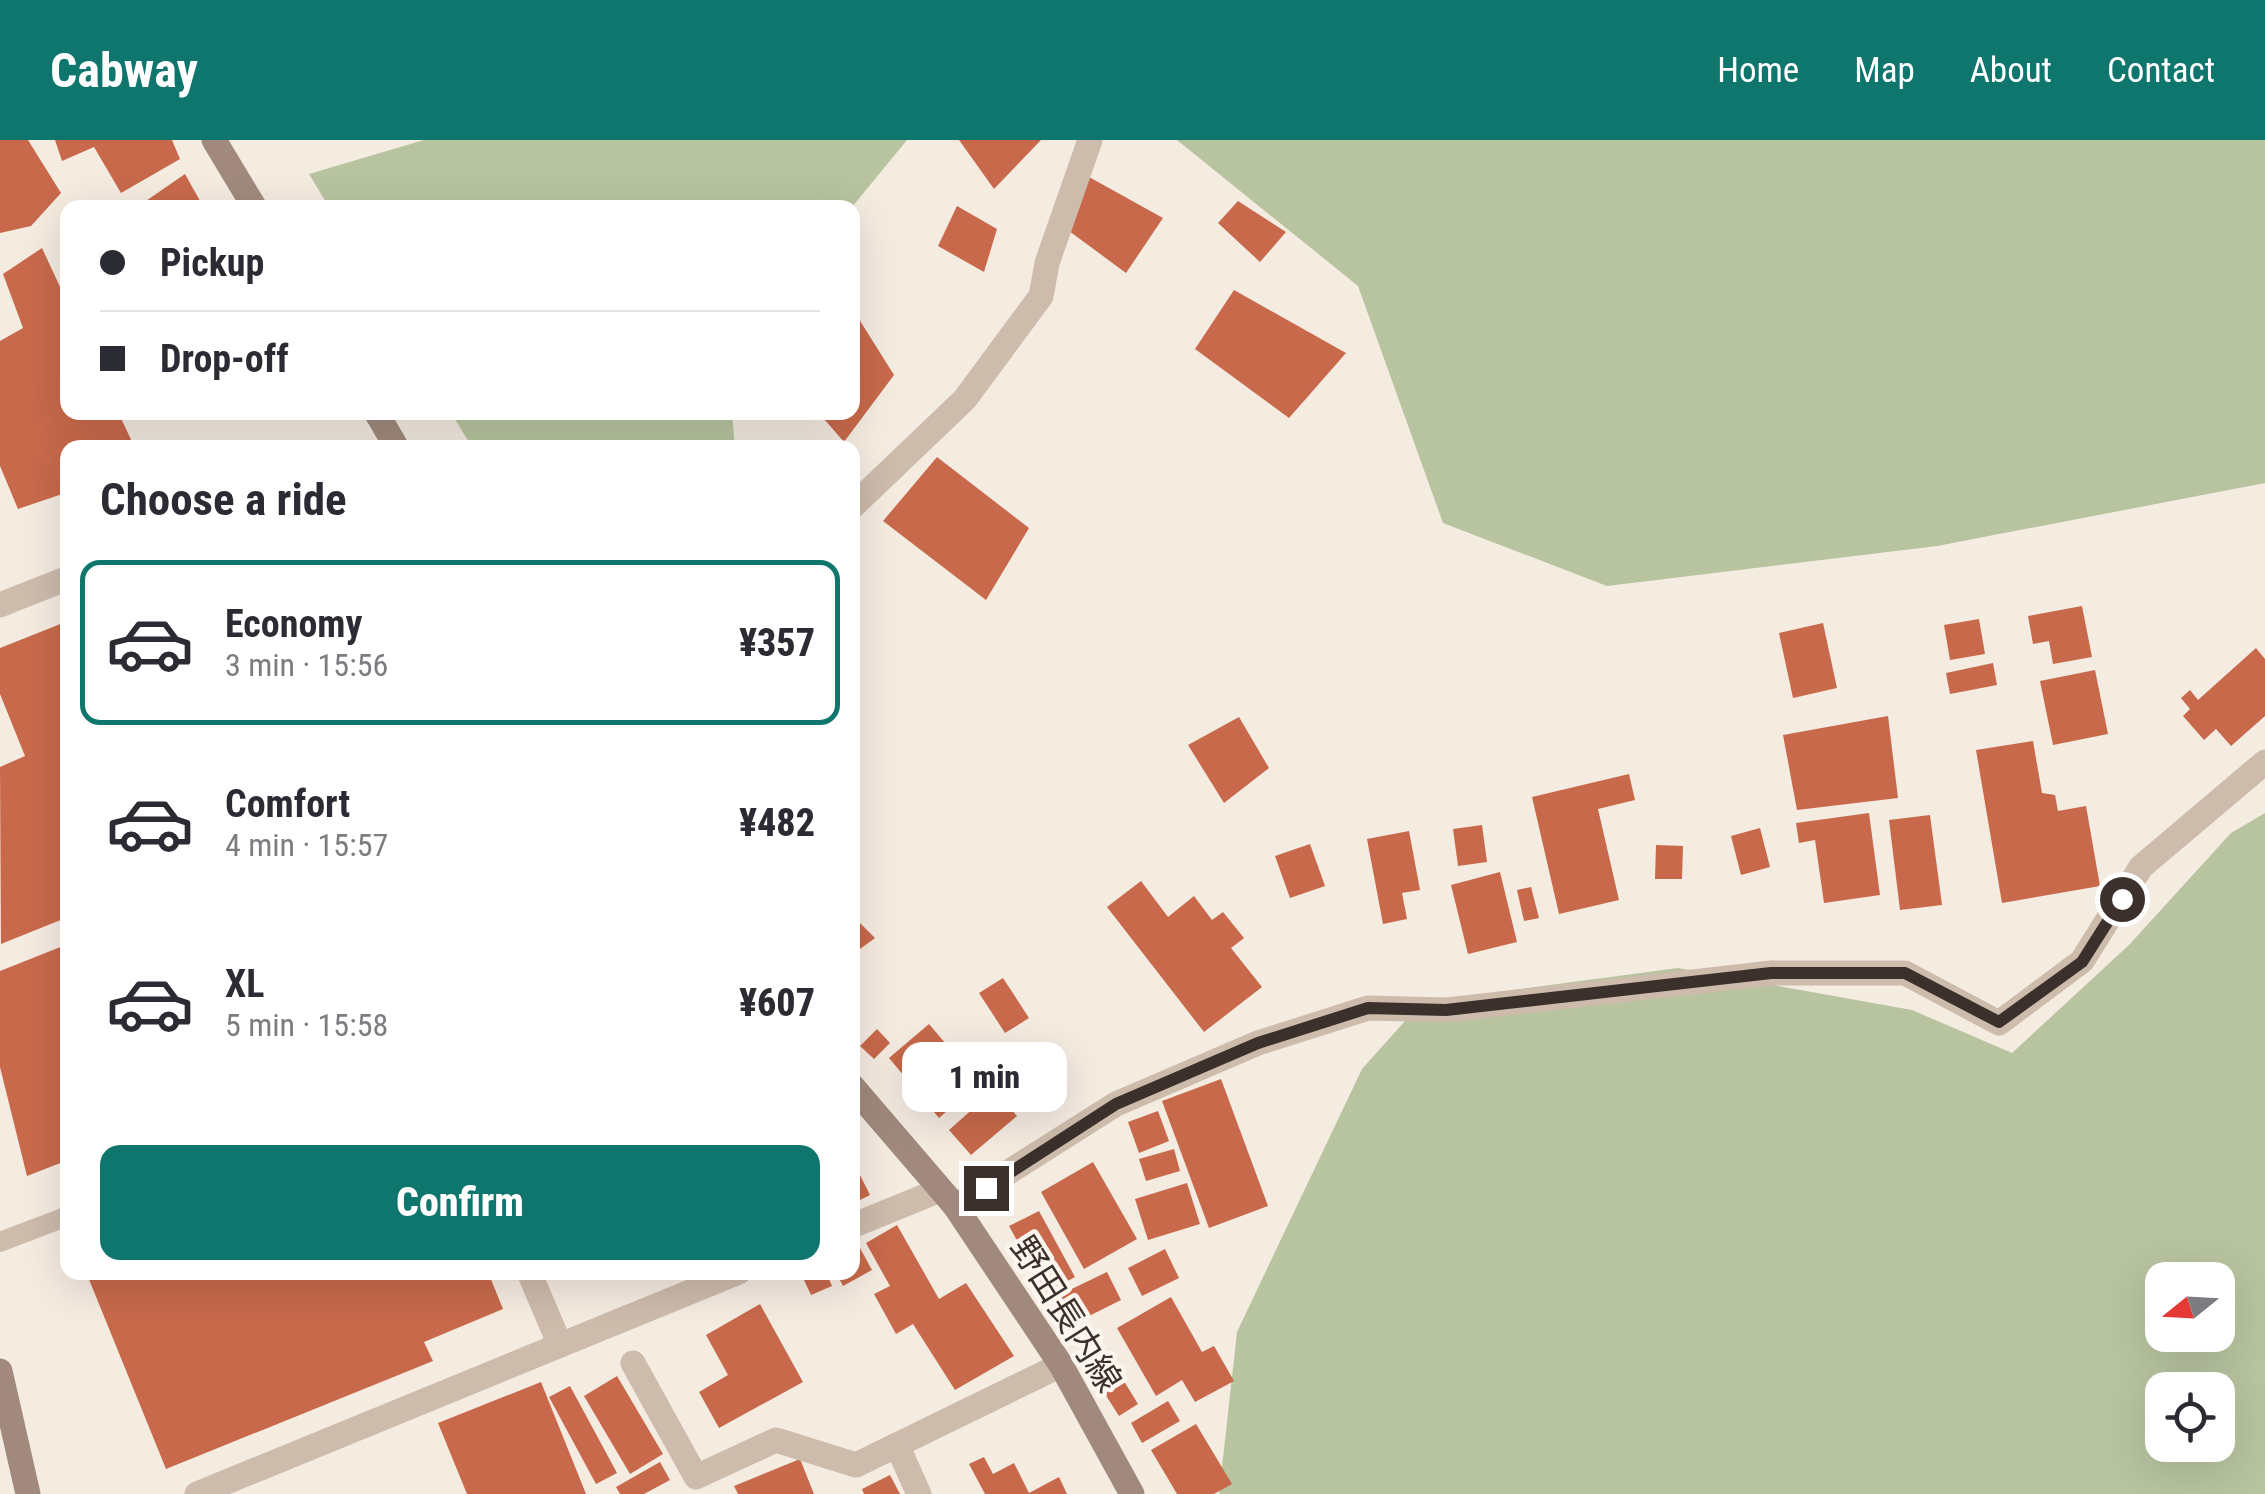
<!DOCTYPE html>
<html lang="en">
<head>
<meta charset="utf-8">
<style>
  body { margin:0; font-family:"Roboto Condensed","Noto Sans JP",sans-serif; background:#f7f7f7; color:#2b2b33; height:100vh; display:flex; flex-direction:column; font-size:38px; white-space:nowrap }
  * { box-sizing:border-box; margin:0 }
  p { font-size:32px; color:#7c7c81 }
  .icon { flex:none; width:55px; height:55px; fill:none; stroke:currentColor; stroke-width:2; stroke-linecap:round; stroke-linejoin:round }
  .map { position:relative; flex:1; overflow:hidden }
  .details { position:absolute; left:60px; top:300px; width:800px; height:840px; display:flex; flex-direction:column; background:#fff; border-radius:20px; box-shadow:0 10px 40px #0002 }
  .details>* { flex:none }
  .guide { position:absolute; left:60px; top:60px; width:800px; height:220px; border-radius:20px; box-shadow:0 10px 40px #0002; display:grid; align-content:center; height:220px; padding:0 40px; background:#fff }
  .needle { width:65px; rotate:252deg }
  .tools { position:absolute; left:2145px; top:1122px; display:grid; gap:20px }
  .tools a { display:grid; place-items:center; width:90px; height:90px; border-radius:20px; background:#fff; box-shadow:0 10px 40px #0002; font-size:50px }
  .end { position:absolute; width:45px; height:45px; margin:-22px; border:12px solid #3b302b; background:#fff; box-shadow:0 0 0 5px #fff }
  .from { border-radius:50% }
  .bubble { position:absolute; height:70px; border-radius:20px; background:#fff; box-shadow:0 10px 40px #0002; font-size:32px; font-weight:800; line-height:70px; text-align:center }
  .guide b { display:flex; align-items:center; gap:35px; height:95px; font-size:38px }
  .guide b+b { border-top:2px solid #e1e1e2 }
  .guide i { width:25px; height:25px; background:#2b2b33 }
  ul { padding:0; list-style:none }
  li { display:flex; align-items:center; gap:30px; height:165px; margin:0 20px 15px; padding:0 20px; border:5px solid transparent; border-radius:20px }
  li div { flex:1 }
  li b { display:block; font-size:38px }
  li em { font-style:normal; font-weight:800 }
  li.active { border-color:#0f766e }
  li>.icon { width:90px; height:90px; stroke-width:1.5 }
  h2 { padding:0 40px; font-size:45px; line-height:120px }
  .button { display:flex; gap:20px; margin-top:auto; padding:20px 40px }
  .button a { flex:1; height:115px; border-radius:20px; background:#0f766e; color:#fff; font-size:40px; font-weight:800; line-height:115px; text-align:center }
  header { display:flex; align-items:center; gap:60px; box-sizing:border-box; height:140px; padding:0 50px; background:#0f766e; color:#fff }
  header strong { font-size:48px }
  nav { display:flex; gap:55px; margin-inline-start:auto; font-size:35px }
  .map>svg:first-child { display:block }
  .green { fill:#b8c4a0; fill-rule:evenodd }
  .building { fill:#c8694b }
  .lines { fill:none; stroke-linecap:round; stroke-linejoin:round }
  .lane { stroke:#cdbbac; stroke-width:20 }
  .street { stroke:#cdbbac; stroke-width:25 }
  .secondary { stroke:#a18a7d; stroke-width:25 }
  .route { stroke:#3b302b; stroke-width:12 }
  .labels { text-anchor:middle; stroke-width:9; stroke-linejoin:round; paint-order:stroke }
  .street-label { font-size:35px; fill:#3b302b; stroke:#fbf5ee }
</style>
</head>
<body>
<header>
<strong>Cabway</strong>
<nav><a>Home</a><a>Map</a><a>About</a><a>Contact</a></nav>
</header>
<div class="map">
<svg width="2265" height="1354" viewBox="0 0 2265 1354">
  <rect width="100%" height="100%" fill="#f4ebe1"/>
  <g class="green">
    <polygon points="424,0 907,0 852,67 329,67 309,34"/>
    <polygon points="1177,0 2265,0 2265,343 1937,406 1607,446 1443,383 1358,146"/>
    <polygon points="451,273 732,273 735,307 472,307"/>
    <path d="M2265,673v681h-1046l18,-162 125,-263 60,-67 256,-34 234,42 100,43 117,-108 102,-112zM2162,1140h56v55h-56zM2162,1250h56v55h-56z"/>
  </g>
  <g class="building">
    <polygon points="0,0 28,0 61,53 31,86 0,93"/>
    <polygon points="55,0 172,0 180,19 121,53 94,7 62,21"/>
    <polygon points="959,0 1041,0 994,49"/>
    <polygon points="185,34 204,68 145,68 143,63"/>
    <polygon points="1089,37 1163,78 1126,133 1065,88"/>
    <polygon points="1238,61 1286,92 1260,122 1218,83"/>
    <polygon points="957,66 997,89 984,132 938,106"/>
    <polygon points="42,108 68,164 68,272 118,272 135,308 68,308 68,352 18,369 0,326 0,201 23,188 3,134"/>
    <polygon points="1234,150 1346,213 1289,278 1195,209"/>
    <polygon points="852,168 894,235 844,302 818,272 852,272"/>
    <polygon points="937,317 1029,388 986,460 883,381"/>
    <polygon points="2082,466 2092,517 2053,524 2049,501 2033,504 2028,476"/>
    <polygon points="1979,479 1985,514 1950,520 1944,485"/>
    <polygon points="68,481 68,777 1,804 0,627 25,616 0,554 0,508"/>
    <polygon points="1823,483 1837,548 1793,558 1779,493"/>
    <polygon points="2256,508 2265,519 2265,576 2231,606 2216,589 2204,600 2183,576 2190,569 2181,558 2190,550 2198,560"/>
    <polygon points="1993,523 1997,545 1950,554 1946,533"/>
    <polygon points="2095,530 2108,594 2053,605 2040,541"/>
    <polygon points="1888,576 1898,658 1797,670 1783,595"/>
    <polygon points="1239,577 1269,628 1224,663 1188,605"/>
    <polygon points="2033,601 2042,653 2055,655 2058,671 2086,666 2100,746 2002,763 1976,610"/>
    <polygon points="1629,634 1635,660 1598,669 1619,760 1559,774 1532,657"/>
    <polygon points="1869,673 1880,755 1824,763 1815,700 1799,703 1796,683"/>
    <polygon points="1930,675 1942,765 1900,770 1889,680"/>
    <polygon points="1482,685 1487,722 1458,726 1453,689"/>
    <polygon points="1760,688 1770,727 1741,735 1731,696"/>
    <polygon points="1409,691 1420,750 1402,753 1407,779 1383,784 1367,699"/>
    <polygon points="1310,704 1325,746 1290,758 1275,716"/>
    <polygon points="1656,705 1683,706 1682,739 1655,739"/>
    <polygon points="1500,732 1517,802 1468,814 1451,745"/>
    <polygon points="1141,741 1168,777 1194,756 1212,780 1223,772 1244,798 1231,808 1262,847 1204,892 1107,767"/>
    <polygon points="1531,747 1539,778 1524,781 1517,750"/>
    <polygon points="852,775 875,798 852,815"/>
    <polygon points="68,804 68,1020 27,1036 0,927 0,831"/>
    <polygon points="1003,838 1029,878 1005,893 979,853"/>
    <polygon points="929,884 979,943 939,978 889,918"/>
    <polygon points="877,889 890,903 874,919 860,906"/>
    <polygon points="1221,939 1268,1066 1209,1088 1162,961"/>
    <polygon points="994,950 1017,976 971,1015 949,990"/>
    <polygon points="1158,971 1169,1001 1139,1013 1128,982"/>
    <polygon points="1174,1009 1180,1031 1146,1041 1139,1019"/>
    <polygon points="852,1019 870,1055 852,1064"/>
    <polygon points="1093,1022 1137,1099 1084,1129 1041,1052"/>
    <polygon points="1187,1043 1200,1084 1148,1100 1135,1059"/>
    <polygon points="1039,1071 1075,1137 1046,1153 1009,1086"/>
    <polygon points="897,1085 939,1159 966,1143 1014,1216 955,1250 913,1184 896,1194 874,1154 890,1146 866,1103"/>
    <polygon points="860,1108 872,1130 843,1146 836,1132 852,1132 852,1112"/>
    <polygon points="1165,1109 1179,1138 1142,1156 1128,1128"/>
    <polygon points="86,1132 488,1132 503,1169 424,1202 433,1221 166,1329"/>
    <polygon points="820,1132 826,1132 832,1146 811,1155 804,1140"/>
    <polygon points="1107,1132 1121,1160 1071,1185 1057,1156"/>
    <polygon points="1171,1157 1202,1212 1214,1206 1234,1241 1195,1262 1182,1240 1156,1256 1117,1188"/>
    <polygon points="760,1164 803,1242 719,1288 699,1252 728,1235 706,1195"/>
    <polygon points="1106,1212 1138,1264 1119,1276 1086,1224"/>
    <polygon points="617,1236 663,1314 630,1334 584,1256"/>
    <polygon points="541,1242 586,1354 467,1354 438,1283"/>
    <polygon points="570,1246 617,1333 596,1344 549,1257"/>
    <polygon points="1168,1261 1180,1281 1142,1303 1131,1283"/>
    <polygon points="1196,1284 1232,1344 1214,1354 1177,1354 1151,1310"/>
    <polygon points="984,1317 993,1334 1014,1323 1029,1353 1059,1337 1067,1354 985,1354 969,1324"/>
    <polygon points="800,1319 814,1354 738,1354 734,1346"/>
    <polygon points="660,1322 670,1340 644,1354 620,1354 616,1347"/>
    <polygon points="890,1335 900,1354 864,1354 862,1349"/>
  </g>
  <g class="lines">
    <polyline class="lane" points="0,1102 68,1076"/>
    <g class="street">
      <polyline points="852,367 965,259 1041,156 1047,123 1090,0"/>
      <polyline points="0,465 68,438"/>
      <polyline points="955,1066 1116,964 1258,903 1368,868 1447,870 1771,833 1905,833 1999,883 2082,821 2141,727 2265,622"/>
      <polyline points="852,1086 940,1050"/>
      <polyline points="529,1132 560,1205"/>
      <polyline points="633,1223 696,1337 776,1300 856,1325 1061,1225"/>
      <polyline points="897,1305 919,1354"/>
      <polyline points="197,1354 739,1132"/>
    </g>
    <g class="secondary">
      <polyline points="214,0 255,68"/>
      <polyline points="376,272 397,308"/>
      <polyline points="852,946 955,1066 1061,1225 1132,1354"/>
      <polyline points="0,1231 28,1354"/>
    </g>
  </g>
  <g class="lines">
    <polyline class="route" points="986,1048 1116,964 1258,903 1368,868 1446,870 1771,833 1905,833 1999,882 2082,822 2122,759"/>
  </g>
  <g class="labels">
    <g class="street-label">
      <text transform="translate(1066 1174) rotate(58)" y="12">野田長内線</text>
    </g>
  </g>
</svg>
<div class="tools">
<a><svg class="needle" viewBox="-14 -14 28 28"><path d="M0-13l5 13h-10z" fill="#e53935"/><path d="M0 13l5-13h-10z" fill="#7c7c81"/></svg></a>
<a><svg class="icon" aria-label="locate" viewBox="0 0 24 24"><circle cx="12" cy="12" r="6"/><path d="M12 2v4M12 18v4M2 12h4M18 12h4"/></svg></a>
</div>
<i class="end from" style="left:2122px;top:759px"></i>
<i class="end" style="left:986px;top:1048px"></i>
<div class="bubble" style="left:902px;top:902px;width:165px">1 min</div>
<div class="guide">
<b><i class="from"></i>Pickup</b>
<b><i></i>Drop-off</b>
</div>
<section class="details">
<h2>Choose a ride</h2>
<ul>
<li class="active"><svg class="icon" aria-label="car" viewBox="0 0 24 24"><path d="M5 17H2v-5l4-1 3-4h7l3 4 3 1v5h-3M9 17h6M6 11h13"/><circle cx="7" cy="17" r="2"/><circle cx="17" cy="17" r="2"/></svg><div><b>Economy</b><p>3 min · 15:56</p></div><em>¥357</em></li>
<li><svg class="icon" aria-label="car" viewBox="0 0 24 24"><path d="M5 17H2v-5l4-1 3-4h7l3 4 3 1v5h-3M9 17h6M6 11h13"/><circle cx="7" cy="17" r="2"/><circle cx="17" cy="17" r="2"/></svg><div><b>Comfort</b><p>4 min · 15:57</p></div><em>¥482</em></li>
<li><svg class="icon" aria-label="car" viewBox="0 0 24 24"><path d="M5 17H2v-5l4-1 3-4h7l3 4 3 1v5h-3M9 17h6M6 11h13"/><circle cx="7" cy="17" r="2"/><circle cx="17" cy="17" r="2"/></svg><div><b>XL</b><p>5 min · 15:58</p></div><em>¥607</em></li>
</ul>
<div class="button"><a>Confirm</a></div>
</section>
</div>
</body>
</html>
